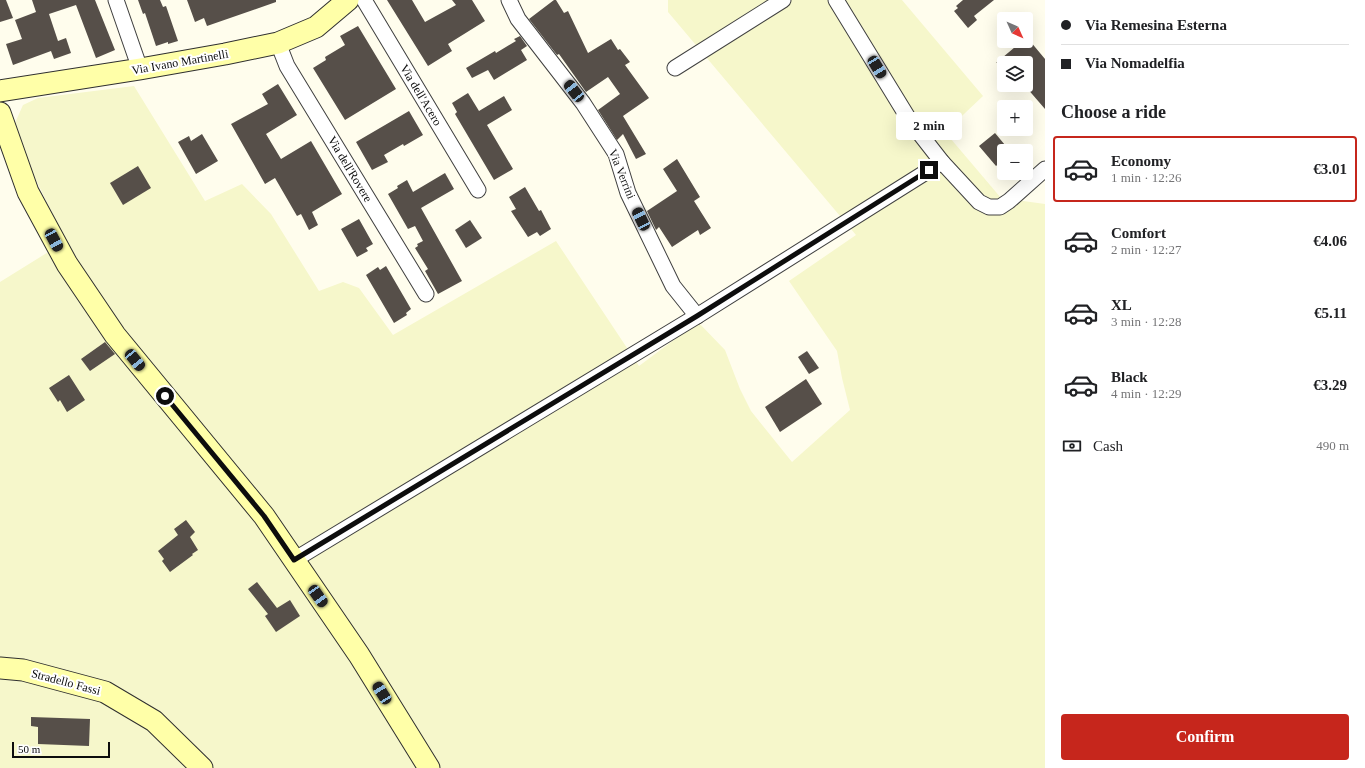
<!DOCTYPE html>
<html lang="en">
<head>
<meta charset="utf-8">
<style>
  body { margin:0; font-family:"Times New Roman",serif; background:#f2f2f2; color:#202124; height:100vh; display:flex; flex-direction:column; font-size:15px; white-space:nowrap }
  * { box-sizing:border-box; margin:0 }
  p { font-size:13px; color:#757577 }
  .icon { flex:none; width:22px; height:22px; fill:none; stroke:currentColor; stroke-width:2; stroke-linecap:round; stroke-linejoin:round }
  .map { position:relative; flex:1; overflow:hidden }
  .drawer { display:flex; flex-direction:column; background:#fff; width:320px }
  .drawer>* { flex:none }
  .banner { display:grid; align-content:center; height:88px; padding:0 16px; background:#fff }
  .needle { width:26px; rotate:135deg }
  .fabs { position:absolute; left:997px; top:12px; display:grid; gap:8px }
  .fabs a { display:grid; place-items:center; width:36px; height:36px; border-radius:4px; background:#fff; box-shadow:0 4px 16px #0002; font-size:20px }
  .scale { position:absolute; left:12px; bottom:10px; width:98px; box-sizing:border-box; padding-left:4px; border:2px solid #0d0d0d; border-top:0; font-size:11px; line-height:14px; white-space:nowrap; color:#0d0d0d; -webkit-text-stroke:3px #fff; paint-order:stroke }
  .end { position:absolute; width:18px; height:18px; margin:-9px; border:5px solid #0d0d0d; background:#fff; box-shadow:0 0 0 2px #fff }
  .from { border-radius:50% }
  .bubble { position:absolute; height:28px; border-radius:4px; background:#fff; box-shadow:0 4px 16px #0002; font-size:13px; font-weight:800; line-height:28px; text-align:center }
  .car { position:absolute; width:12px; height:24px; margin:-12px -6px; border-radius:5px; box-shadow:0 0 3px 1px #0007; background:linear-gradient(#222 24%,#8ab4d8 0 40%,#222 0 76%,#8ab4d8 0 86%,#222 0) }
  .banner b { display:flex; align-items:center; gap:14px; height:38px; font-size:15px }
  .banner b+b { border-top:1px solid #e0e0e0 }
  .banner i { width:10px; height:10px; background:#202124 }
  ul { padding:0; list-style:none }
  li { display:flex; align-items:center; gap:12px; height:66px; margin:0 8px 6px; padding:0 8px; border:2px solid transparent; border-radius:4px }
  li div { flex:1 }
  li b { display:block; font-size:15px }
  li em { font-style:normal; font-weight:800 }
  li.active { border-color:#c6261c }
  li>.icon { width:36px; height:36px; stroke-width:1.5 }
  h2 { padding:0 16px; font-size:18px; line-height:48px }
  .pay { display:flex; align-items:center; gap:10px; height:44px; padding:0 16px; font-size:15px }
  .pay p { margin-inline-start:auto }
  .action { display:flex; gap:8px; margin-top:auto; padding:8px 16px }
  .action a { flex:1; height:46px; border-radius:4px; background:#c6261c; color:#fff; font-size:16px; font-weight:800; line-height:46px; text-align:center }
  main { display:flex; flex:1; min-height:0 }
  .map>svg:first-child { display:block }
  .farmland { fill:#f6f7cb }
  .building { fill:#564f49 }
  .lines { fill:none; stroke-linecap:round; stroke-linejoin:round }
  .street-casing { stroke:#404040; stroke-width:17 }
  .secondary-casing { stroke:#2f2f2f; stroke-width:23 }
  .street { stroke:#fff; stroke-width:15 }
  .secondary { stroke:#ffffa8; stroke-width:21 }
  .route { stroke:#0d0d0d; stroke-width:5 }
  .labels { text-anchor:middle; stroke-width:4; stroke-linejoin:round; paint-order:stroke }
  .street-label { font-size:12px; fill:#0d0d0d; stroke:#fff }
</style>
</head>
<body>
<main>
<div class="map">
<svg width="1045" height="768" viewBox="0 0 1045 768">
  <rect width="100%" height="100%" fill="#fffded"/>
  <polygon class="farmland" points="668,0 902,0 983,96 945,132 1001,198 1045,204 1045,768 0,768 0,282 66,241 31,170 15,123 23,105 38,98 134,86 205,201 242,184 271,214 319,291 343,282 359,288 393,335 556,241 639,366 698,322 725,350 740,389 751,411 792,462 850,410 842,378 837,351 789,281 856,235 668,12"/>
  <g class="building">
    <polygon points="0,0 6,0 13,18 0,22"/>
    <polygon points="32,0 95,0 115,50 96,58 76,5 49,14 58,41 66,38 71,53 54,59 51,51 13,65 6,44 22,39 15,20 36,12"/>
    <polygon points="138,0 160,0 163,7 166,6 178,41 168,44 168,42 156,46 145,13 143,14"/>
    <polygon points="187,0 276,0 276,2 207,26 204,18 195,22"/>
    <polygon points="387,0 412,0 425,22 456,5 452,0 472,0 485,21 448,44 452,51 428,66"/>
    <polygon points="554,0 556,0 564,13 568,11 588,53 611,39 618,50 620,49 630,62 625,65 649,98 623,116 646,154 636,159 623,134 617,140 598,110 620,94 608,77 586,92 559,54 557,55 529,19"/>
    <polygon points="963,0 994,0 974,16 977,20 968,28 954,11 958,8 956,6"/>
    <polygon points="358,26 396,89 345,120 313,68 326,60 325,57 345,45 340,36"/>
    <polygon points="520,36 527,46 521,50 527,60 494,80 488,70 472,78 466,68 495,51 496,53 516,41 514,39"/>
    <polygon points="1022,41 1030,41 1045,59 1045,109 1026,87 1026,63 996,63"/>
    <polygon points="278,84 297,115 266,134 281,159 311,141 342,194 312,212 318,225 309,230 301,214 297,216 275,178 265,184 231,124 268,104 262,94"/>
    <polygon points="468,93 479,111 504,96 512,110 487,125 513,169 494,180 455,114 457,112 452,103"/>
    <polygon points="409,111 423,135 404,146 403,144 384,155 388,162 372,170 356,142"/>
    <polygon points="995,133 1010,151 1004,151 1004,159 996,166 979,146"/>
    <polygon points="202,134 218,161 196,174 178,142 189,136 191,141"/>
    <polygon points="677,159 700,197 694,201 711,228 700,235 698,230 672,247 659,227 656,230 647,211 677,191 663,169"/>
    <polygon points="138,166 151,188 123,205 110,183"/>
    <polygon points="445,173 454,189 421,208 462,281 438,294 425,271 428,269 415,248 418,246 417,244 423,241 415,226 408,229 388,194 398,188 397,186 407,180 413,192"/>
    <polygon points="525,187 539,211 541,210 551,229 540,236 537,232 528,237 511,211 516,209 509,197"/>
    <polygon points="359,219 373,244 366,248 368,251 357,257 341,229"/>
    <polygon points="470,220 482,238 466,248 455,230"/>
    <polygon points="386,266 411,309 406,313 407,315 394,323 366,275 378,267 380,270"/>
    <polygon points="105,342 115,354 90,371 81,359"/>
    <polygon points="807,351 819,368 809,374 798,357"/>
    <polygon points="69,375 85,400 67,412 60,400 58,402 49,388"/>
    <polygon points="806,379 822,404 780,432 765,407"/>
    <polygon points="186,520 195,532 190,537 198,550 192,554 193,555 170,572 162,561 164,559 158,551 178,535 174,529"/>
    <polygon points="257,582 277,608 290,600 300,616 276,632 265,616 268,614 248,589"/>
    <polygon points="31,717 90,719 89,746 38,744 38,727 31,726"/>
  </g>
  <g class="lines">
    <g class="street-casing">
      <g id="street">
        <polyline points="116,0 140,69"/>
        <polyline points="364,0 478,190"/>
        <polyline points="509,0 518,19 583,103 616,154 628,193 673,286 697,316"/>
        <polyline points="836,0 910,121 942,162 979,202 989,207 1000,207 1009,201 1045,169"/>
        <polyline points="278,43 287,66 426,294"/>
        <polyline points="675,68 783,0"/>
        <polyline points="294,560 697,316 942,162"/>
      </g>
    </g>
    <g class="secondary-casing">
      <g id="secondary">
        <polyline points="0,91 140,69 225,54 278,43 316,27 348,0"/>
        <polyline points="0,113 28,192 67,264 115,335 264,516 359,655 429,768"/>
        <polyline points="0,668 23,670 105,692 154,721 202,768"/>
      </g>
    </g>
    <use href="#street" class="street"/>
    <use href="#secondary" class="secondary"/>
  </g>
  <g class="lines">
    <polyline class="route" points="165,396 264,516 294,560 697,316 929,170"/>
  </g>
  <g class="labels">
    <g class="street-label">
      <text transform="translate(180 62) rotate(-10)" y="4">Via Ivano Martinelli</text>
      <text transform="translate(421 95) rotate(59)" y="4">Via dell'Acero</text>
      <text transform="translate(350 169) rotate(59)" y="4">Via dell'Rovere</text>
      <text transform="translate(622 174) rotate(68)" y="4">Via Verrini</text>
      <text transform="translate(66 682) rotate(15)" y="4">Stradello Fassi</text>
    </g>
  </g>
</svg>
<div class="fabs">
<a><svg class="needle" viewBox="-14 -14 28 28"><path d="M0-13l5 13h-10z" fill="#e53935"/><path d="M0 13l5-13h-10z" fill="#757577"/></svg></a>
<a><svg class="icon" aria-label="layers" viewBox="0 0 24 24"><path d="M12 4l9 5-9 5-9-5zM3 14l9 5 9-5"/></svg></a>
<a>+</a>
<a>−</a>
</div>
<div class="scale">50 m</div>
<i class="end from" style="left:165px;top:396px"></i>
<i class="end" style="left:929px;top:170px"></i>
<div class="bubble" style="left:896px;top:112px;width:66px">2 min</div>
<i class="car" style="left:877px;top:67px;rotate:149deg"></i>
<i class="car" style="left:574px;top:91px;rotate:322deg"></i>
<i class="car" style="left:641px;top:219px;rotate:334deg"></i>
<i class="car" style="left:54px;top:240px;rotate:152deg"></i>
<i class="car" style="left:135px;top:360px;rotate:141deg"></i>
<i class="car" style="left:318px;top:596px;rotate:145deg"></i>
<i class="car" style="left:382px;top:693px;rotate:328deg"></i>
</div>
<section class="drawer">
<div class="banner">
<b><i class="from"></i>Via Remesina Esterna</b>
<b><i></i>Via Nomadelfia</b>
</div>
<h2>Choose a ride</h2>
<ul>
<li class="active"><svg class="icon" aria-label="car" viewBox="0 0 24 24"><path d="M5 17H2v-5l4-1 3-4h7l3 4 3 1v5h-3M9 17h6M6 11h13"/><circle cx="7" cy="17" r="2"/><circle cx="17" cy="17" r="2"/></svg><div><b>Economy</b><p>1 min · 12:26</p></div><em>€3.01</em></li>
<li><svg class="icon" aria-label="car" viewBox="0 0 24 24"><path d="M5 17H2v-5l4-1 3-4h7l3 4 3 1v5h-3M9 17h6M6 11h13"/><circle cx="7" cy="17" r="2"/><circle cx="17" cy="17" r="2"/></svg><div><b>Comfort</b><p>2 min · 12:27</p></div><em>€4.06</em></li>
<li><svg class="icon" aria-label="car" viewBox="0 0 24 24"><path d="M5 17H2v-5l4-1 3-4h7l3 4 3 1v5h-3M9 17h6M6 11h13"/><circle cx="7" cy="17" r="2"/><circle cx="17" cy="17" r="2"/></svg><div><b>XL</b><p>3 min · 12:28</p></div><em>€5.11</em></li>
<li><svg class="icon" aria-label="car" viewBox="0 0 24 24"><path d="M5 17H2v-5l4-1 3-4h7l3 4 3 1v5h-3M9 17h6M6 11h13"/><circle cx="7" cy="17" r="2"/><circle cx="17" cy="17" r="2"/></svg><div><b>Black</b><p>4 min · 12:29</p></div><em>€3.29</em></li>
</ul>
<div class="pay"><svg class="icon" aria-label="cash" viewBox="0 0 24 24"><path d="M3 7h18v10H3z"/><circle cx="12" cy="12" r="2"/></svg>Cash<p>490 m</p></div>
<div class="action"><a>Confirm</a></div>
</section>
</main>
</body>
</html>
